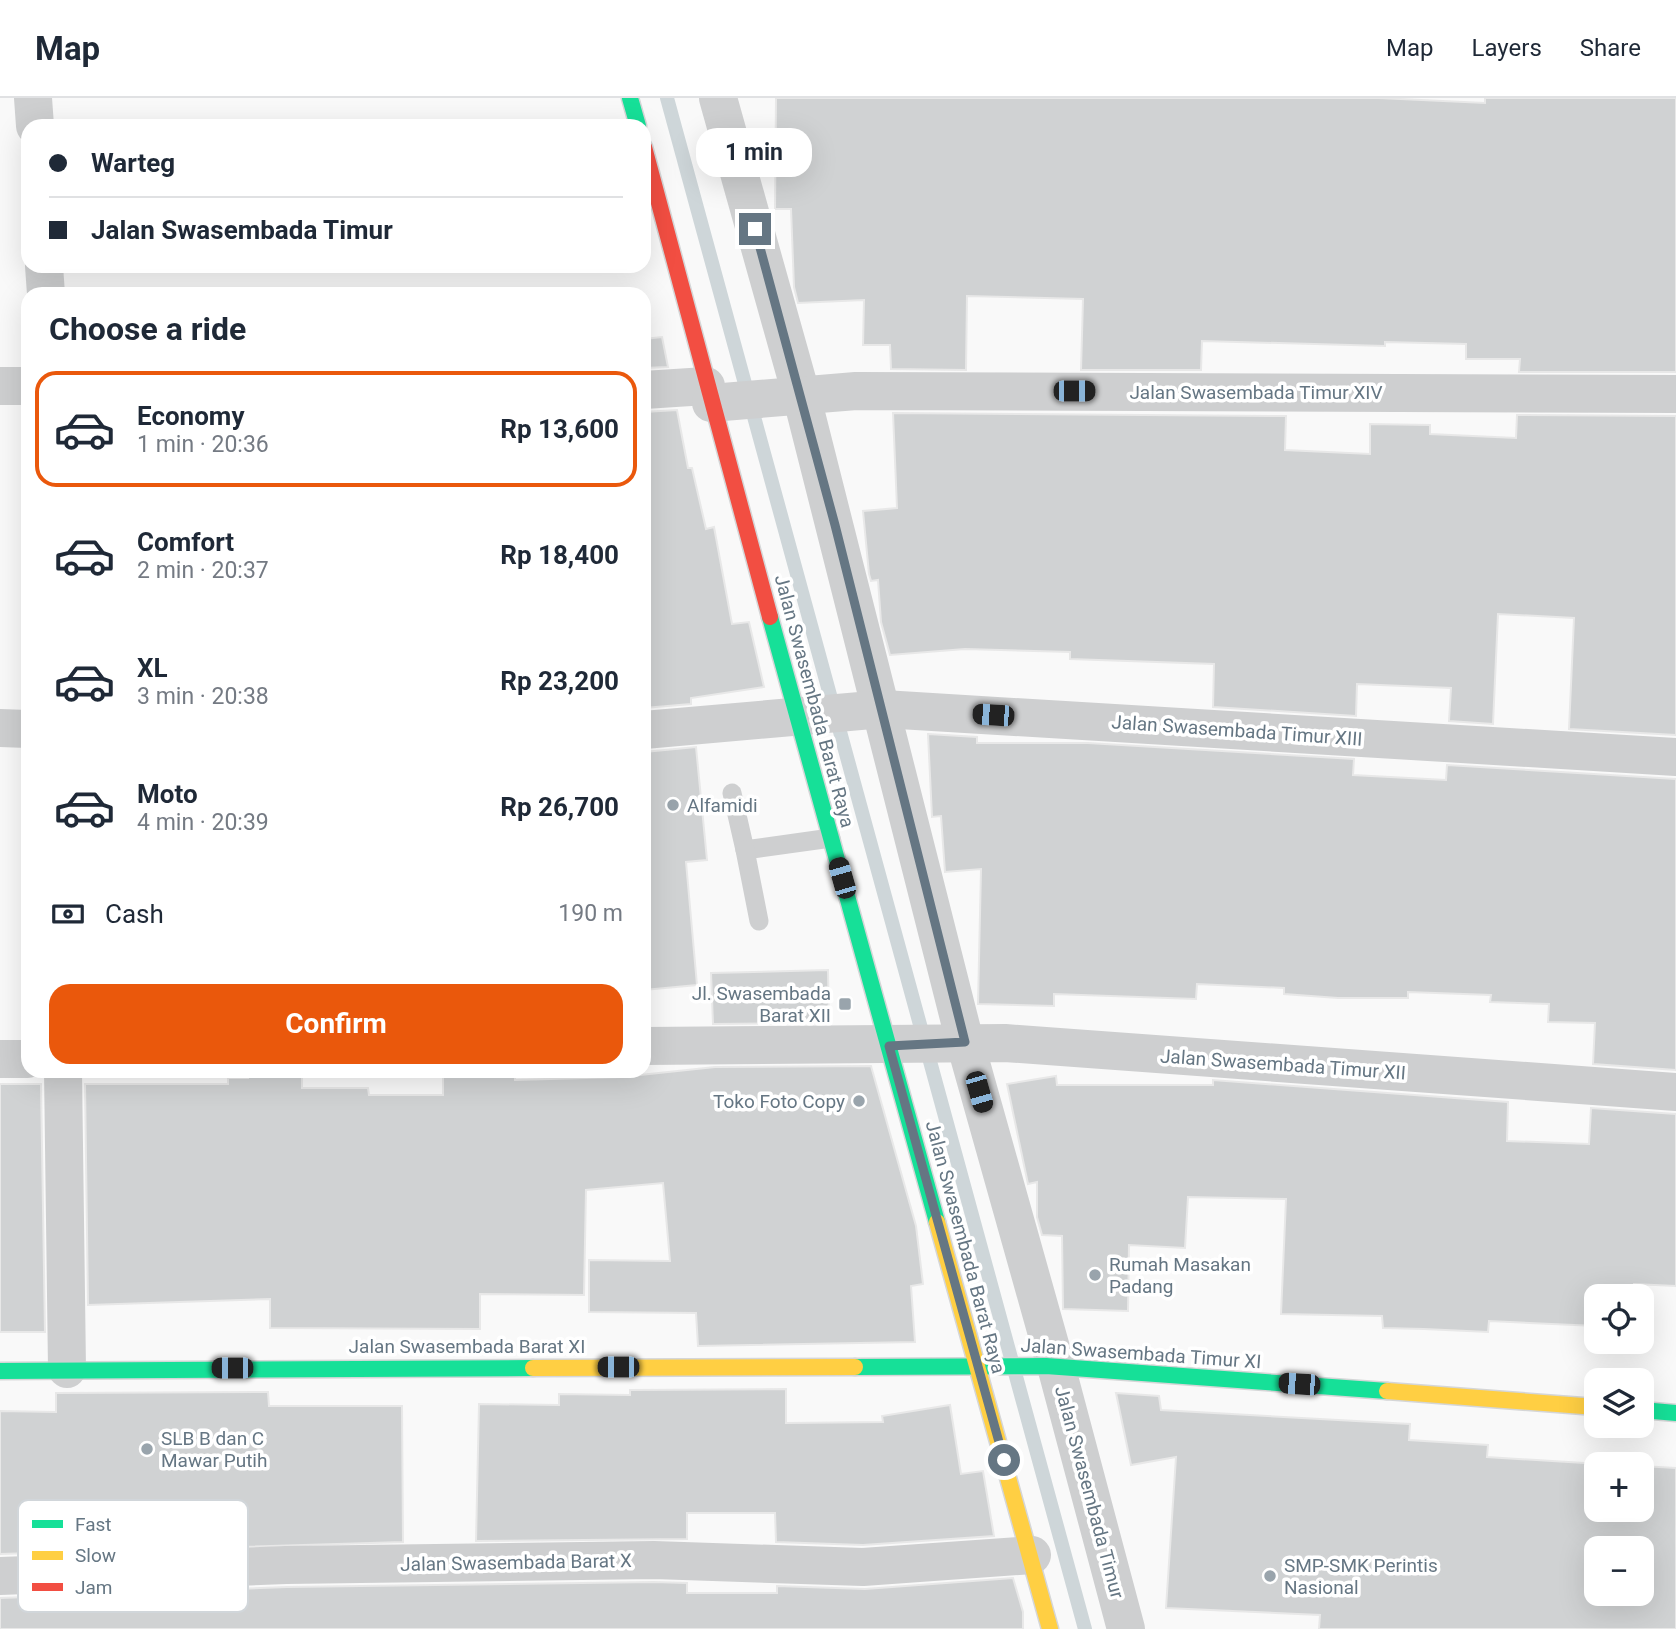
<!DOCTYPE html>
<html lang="en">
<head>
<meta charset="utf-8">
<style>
  body { margin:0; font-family:Roboto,sans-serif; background:#f2f2f3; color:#1f2937; height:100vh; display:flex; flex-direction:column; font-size:26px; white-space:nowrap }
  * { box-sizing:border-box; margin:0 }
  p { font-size:23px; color:#747a83 }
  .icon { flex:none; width:38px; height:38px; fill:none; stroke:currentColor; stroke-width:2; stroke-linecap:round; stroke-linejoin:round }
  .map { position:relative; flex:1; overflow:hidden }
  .drawer { position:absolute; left:21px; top:189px; width:630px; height:791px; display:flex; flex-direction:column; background:#fff; border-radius:21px; box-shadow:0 7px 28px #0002 }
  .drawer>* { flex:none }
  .hud { position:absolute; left:21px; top:21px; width:630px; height:154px; border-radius:21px; box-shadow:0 7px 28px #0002; display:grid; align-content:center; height:154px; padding:0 28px; background:#fff }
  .tools { position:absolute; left:1584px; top:1186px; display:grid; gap:14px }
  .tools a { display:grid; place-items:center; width:70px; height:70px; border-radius:14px; background:#fff; box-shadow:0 7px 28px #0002; font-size:35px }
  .end { position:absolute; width:32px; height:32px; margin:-16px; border:9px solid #657683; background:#fff; box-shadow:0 0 0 4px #fff }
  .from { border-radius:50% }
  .bubble { position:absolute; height:49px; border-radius:21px; background:#fff; box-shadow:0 7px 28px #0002; font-size:23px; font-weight:700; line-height:49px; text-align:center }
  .car { position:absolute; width:21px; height:42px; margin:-21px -10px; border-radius:9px; box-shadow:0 0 5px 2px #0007; background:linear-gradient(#222 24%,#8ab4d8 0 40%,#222 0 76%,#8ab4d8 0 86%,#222 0) }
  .hud b { display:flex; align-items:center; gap:24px; height:66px; font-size:26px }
  .hud b+b { border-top:2px solid #e0e1e3 }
  .hud i { width:18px; height:18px; background:#1f2937 }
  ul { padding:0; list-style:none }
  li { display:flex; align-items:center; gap:21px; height:116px; margin:0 14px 10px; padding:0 14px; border:4px solid transparent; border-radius:21px }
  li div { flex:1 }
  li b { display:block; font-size:26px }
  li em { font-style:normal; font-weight:700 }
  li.selected { border-color:#ea580c }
  li>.icon { width:63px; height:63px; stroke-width:1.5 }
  h2 { padding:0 28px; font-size:32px; line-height:84px }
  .pay { display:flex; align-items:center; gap:18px; height:77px; padding:0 28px; font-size:26px }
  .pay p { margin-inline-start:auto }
  .primary-button { display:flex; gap:14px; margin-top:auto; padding:14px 28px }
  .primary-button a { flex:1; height:80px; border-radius:21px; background:#ea580c; color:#fff; font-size:28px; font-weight:700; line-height:80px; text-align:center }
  header { display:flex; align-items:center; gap:42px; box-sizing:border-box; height:98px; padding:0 35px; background:#fff; border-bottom:2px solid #e0e1e3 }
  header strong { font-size:33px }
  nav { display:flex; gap:38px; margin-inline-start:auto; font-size:24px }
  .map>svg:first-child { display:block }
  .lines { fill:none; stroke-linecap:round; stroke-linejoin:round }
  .stream { stroke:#ced6d9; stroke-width:14 }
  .building { fill:#d0d2d3; stroke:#e8e8e8; stroke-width:2; fill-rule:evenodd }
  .fast-casing { stroke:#d5d6d7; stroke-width:19 }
  .slow-casing { stroke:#d5d6d7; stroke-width:19 }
  .jam-casing { stroke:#d5d6d7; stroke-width:19 }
  .lane { stroke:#cecfd0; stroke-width:19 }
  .street { stroke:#cecfd0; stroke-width:38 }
  .fast { stroke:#16e098; stroke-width:16 }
  .slow { stroke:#ffcf43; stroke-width:16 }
  .jam { stroke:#f24e42; stroke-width:16 }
  .route { stroke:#657683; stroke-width:9 }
  .poi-dot { fill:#99a4ac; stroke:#fff; stroke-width:2.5 }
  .labels { text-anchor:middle; stroke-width:7; stroke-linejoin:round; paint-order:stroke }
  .street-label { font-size:19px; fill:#657683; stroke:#fff }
  .poi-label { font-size:19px; fill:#657683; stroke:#fff; text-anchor:start }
  .key { fill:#fff; stroke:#d1d6da; stroke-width:2 }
  .key-label { font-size:19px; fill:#657683 }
</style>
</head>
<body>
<header>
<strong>Map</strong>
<nav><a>Map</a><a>Layers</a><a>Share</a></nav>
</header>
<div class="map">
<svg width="1676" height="1531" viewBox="0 0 1676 1531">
  <rect width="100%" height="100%" fill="#f9f9f9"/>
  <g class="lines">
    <polyline class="stream" points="667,0 1085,1531"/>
  </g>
  <g class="building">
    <polygon points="776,0 1379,0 1485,5 1485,0 1676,0 1676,274 1519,274 1520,261 1466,261 1466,246 1385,244 1385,248 1202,243 1201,272 1081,272 1083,201 967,198 966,272 891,271 890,247 863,247 864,202 798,205 794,189 791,111 775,111"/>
    <polygon points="662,239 668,269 644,270 644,241"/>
    <polygon points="677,312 688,370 692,370 706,431 714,429 732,526 749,524 764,589 691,600 691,606 644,610 644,314"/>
    <polygon points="893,315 1286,318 1285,352 1370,356 1370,326 1430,327 1430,336 1516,340 1517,317 1676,318 1676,637 1569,631 1574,520 1498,516 1493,626 1449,623 1451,590 1357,586 1356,618 1213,609 1214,566 1070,561 1070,554 965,551 890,557 881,524 878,482 871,483 869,476 863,413 897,410"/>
    <polygon points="928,636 977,639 977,645 1088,645 1354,661 1353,677 1446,682 1447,667 1676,681 1676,972 1593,966 1595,925 1548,924 1549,906 1490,904 1491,897 1408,894 1408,900 1338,900 1284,896 1284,890 1197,886 1196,901 1054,896 1054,908 978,906 981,771 945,774 941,718 932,719"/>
    <polygon points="696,649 707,762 686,764 697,887 644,892 644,654"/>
    <polygon points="828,872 829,925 713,926 711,875"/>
    <polygon points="871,968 916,1128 923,1186 911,1188 915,1244 698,1248 696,1215 589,1214 589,1162 670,1163 663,1085 586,1092 584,1197 480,1196 480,1231 270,1230 270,1201 88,1207 85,986 228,986 228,980 248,980 248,974 302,974 302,990 368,990 369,997 443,997 443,978 515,976 515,982 621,979 715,969"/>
    <polygon points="1056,978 1057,987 1213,987 1213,982 1508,1004 1507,1043 1589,1046 1591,1010 1676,1016 1676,1188 1634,1186 1634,1199 1596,1199 1596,1228 1489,1223 1488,1234 1424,1231 1383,1230 1382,1218 1281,1216 1286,1101 1188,1099 1185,1150 1129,1147 1128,1213 1063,1211 1062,1138 1042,1137 1037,1119 1037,1084 1028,1086 1007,986"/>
    <polygon points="0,986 41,986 45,1234 0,1234"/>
    <polygon points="786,1291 786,1325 883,1324 882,1318 950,1307 961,1376 983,1373 994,1438 863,1447 776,1444 775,1415 687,1415 687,1441 476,1443 479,1306 559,1307 559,1296 630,1297 630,1292"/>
    <polygon points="268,1294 269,1308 402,1308 403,1444 0,1456 0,1313 56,1314 56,1295"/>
    <path d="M1116,1295l43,3 2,14 249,14 -1,16 79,5 -1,12 130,8h-21v45h46v-44l34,2v161h-357l1,-14 -154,-7 10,-151 -45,8zM1596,1451h46v45h-46z"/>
    <polygon points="1013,1480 1023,1514 1023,1531 0,1531 0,1500 287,1489 654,1484 687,1485 687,1495 777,1495 777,1488 865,1491"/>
  </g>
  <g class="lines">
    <g class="fast-casing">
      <g id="fast">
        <polyline points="630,0 638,28"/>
        <polyline points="770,519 937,1124"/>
        <polyline points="855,1269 1046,1268 1387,1293"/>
        <polyline points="0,1273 533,1270"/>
        <polyline points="1642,1312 1676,1315"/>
      </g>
    </g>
    <g class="slow-casing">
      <g id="slow">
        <polyline points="937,1124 1050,1531"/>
        <polyline points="533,1270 855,1269"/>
        <polyline points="1387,1293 1596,1309"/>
      </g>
    </g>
    <g class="jam-casing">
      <polyline id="jam" points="644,49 770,519"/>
    </g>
    <g class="lane">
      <polyline points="732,695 745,752 831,740"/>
      <polyline points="745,752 759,823"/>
    </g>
    <g class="street">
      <polyline points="33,0 35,28"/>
      <polyline points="718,0 801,296 965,944 1056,1268 1126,1531"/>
      <polyline points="44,168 46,196"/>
      <polyline points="0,288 28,288"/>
      <polyline points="644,292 706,288"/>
      <polyline points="711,305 856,293 1676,296"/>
      <polyline points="0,630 28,631"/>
      <polyline points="644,632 883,611 1676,659"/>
      <polyline points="644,948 1005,945 1676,994"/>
      <polyline points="0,961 28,961"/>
      <polyline points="63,973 67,1271"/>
      <polyline points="0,1478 286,1467 654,1462 863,1469 1032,1457"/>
    </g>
    <use href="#fast" class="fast"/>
    <use href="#slow" class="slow"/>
    <use href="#jam" class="jam"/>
  </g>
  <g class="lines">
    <polyline class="route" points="755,131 835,427 965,944 889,948 1004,1362"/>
  </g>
  <g class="poi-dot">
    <circle cx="673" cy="707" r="7"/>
    <rect x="838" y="899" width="14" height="14" rx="3.5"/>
    <circle cx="859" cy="1003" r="7"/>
    <circle cx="1095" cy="1177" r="7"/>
    <circle cx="147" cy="1351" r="7"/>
    <circle cx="1270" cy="1478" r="7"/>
  </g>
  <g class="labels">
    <g class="street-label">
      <text x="1256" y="301">Jalan Swasembada Timur XIV</text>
      <text transform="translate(815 603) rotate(75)" y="7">Jalan Swasembada Barat Raya</text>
      <text transform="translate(1237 632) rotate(4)" y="7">Jalan Swasembada Timur XIII</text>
      <text transform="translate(1283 966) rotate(4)" y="7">Jalan Swasembada Timur XII</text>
      <text transform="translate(966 1149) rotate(75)" y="7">Jalan Swasembada Barat Raya</text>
      <text x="467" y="1255">Jalan Swasembada Barat XI</text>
      <text transform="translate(1141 1255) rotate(4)" y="7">Jalan Swasembada Timur XI</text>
      <text transform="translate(1090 1394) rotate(75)" y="7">Jalan Swasembada Timur</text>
      <text transform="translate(516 1464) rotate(-1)" y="7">Jalan Swasembada Barat X</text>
    </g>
    <g class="poi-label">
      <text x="687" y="714">Alfamidi</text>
      <text x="831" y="902" text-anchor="end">Jl. Swasembada<tspan x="831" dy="22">Barat XII</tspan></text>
      <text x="845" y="1010" text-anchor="end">Toko Foto Copy</text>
      <text x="1109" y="1173">Rumah Masakan<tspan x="1109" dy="22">Padang</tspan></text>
      <text x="161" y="1347">SLB B dan C<tspan x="161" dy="22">Mawar Putih</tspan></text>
      <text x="1284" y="1474">SMP-SMK Perintis<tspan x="1284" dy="22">Nasional</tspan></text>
    </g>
  </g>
  <rect x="18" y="1402" width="230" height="112" rx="10" class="key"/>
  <rect x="32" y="1422" width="31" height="8" fill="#16e098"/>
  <rect x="32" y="1453" width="31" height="9" fill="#ffcf43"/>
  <rect x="32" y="1485" width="31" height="8" fill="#f24e42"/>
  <g class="key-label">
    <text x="75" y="1433">Fast</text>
    <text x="75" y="1464">Slow</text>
    <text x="75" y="1496">Jam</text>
  </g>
</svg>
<div class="tools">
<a><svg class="icon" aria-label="locate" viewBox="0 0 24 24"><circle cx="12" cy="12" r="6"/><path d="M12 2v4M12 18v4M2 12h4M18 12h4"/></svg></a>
<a><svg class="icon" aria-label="layers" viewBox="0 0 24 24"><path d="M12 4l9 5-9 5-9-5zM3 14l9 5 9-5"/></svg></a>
<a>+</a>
<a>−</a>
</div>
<i class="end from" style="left:1004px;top:1362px"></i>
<i class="end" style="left:755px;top:131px"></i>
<div class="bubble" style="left:696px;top:30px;width:116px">1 min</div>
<i class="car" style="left:1074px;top:293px;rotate:90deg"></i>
<i class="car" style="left:993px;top:617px;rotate:274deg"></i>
<i class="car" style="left:842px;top:780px;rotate:344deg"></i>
<i class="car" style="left:979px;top:994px;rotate:164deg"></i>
<i class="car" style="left:618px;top:1269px;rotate:270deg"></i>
<i class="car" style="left:232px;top:1270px;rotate:270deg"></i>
<i class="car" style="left:1299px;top:1286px;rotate:274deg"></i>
<div class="hud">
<b><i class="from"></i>Warteg</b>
<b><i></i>Jalan Swasembada Timur</b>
</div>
<section class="drawer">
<h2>Choose a ride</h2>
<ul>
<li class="selected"><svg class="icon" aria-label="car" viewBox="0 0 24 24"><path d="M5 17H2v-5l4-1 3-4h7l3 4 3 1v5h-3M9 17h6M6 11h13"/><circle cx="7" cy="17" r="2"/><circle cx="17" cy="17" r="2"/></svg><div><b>Economy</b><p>1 min · 20:36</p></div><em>Rp 13,600</em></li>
<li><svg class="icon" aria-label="car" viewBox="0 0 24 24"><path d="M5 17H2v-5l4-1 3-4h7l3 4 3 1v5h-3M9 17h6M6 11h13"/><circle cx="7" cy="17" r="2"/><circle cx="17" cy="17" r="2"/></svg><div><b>Comfort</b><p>2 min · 20:37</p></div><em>Rp 18,400</em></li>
<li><svg class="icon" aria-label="car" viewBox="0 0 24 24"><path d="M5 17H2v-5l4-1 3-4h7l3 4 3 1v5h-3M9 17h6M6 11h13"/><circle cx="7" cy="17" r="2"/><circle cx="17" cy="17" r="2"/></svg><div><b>XL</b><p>3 min · 20:38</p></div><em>Rp 23,200</em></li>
<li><svg class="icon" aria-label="car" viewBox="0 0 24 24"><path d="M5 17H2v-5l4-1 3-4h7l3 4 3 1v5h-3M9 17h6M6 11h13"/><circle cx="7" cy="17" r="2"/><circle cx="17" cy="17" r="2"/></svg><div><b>Moto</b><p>4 min · 20:39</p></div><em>Rp 26,700</em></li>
</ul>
<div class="pay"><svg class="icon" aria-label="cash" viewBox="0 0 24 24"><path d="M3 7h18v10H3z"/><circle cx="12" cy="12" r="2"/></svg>Cash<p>190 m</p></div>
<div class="primary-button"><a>Confirm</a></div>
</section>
</div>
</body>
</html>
